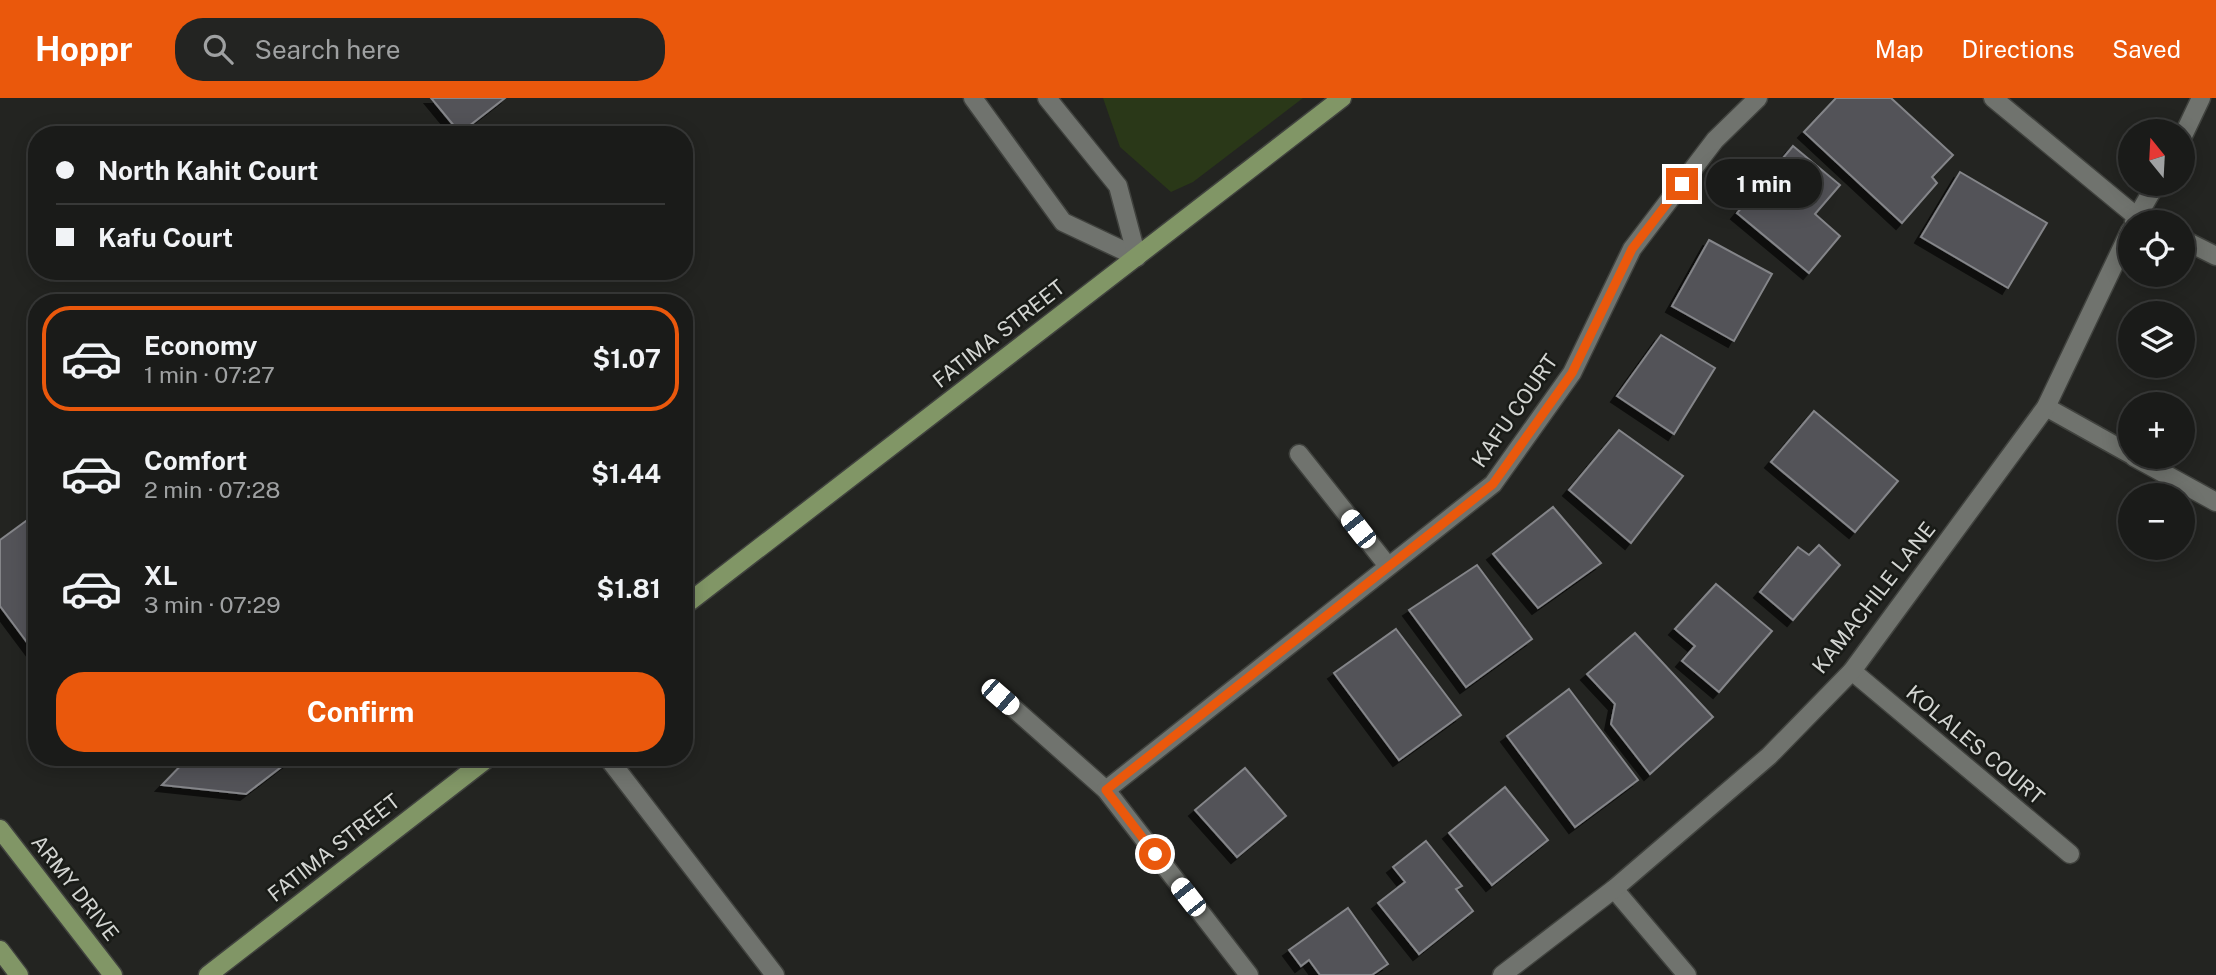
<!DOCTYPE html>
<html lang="en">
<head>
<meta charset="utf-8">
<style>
  body { margin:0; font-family:"Public Sans",sans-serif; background:#232422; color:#f1f3f6; height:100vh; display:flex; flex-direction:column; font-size:26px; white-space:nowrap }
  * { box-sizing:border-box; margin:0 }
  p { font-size:23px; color:#9fa1a2 }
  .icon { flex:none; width:38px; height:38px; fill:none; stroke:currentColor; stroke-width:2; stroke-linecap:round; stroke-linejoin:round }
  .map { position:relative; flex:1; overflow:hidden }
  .side { position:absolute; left:28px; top:196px; width:665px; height:472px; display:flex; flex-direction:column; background:#1a1b19; border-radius:28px; box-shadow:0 4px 18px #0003,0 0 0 2px #383938 }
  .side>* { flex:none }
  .hud { position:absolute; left:28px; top:28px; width:665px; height:154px; border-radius:28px; box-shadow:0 4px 18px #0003,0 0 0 2px #383938; display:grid; align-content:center; height:154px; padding:0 28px; background:#1a1b19 }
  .needle { width:46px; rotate:342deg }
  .tools { position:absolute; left:2118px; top:21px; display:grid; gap:14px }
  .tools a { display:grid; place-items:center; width:77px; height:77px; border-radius:50%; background:#1a1b19; box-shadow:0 4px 18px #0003,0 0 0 2px #383938; font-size:35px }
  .end { position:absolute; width:32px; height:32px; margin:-16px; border:9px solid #ea580c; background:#fff; box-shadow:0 0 0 4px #fff }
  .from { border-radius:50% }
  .bubble { position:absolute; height:49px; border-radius:24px; background:#1a1b19; box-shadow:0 4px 18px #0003,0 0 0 2px #383938; font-size:23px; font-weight:700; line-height:49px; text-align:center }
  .car { position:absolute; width:21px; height:42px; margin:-21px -10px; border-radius:9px; box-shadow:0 0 5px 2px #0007; background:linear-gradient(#fff 24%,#345 0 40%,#fff 0 76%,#345 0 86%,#fff 0) }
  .hud b { display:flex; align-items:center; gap:24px; height:66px; font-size:26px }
  .hud b+b { border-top:2px solid #383938 }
  .hud i { width:18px; height:18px; background:#f1f3f6 }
  ul { padding:12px 0 0; list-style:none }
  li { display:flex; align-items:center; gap:21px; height:105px; margin:0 14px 10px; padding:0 14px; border:4px solid transparent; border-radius:28px }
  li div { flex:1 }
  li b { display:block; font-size:26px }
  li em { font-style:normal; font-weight:700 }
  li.active { border-color:#ea580c }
  li>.icon { width:63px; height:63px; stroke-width:1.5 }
  .button { display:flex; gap:14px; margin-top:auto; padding:14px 28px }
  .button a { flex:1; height:80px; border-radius:28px; background:#ea580c; color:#fff; font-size:28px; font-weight:700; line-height:80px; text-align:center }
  header { display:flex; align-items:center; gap:42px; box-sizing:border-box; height:98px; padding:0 35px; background:#ea580c; color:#fff }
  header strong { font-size:33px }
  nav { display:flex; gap:38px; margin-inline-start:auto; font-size:24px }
  .search { width:490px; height:63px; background:#232422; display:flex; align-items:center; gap:18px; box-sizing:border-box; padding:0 24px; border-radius:28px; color:#9fa1a2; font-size:26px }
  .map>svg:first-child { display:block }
  .green { fill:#2a3818 }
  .building { fill:#535358; stroke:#848589; stroke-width:2; filter:url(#shadow) }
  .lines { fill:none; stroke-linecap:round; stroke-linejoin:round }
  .minor-casing { stroke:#40423e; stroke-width:21 }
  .major-casing { stroke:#40423e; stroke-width:21 }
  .minor { stroke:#70736e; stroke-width:18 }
  .major { stroke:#819666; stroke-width:18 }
  .route { stroke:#ea580c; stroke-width:9 }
  .labels { text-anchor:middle; stroke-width:5; stroke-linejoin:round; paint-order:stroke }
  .street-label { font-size:21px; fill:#d3d5d2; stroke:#191b17 }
</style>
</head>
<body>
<header>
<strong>Hoppr</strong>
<div class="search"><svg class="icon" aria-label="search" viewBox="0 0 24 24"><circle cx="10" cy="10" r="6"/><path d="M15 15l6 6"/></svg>Search here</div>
<nav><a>Map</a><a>Directions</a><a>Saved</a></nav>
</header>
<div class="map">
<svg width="2216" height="877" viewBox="0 0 2216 877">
  <defs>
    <filter id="shadow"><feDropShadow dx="-6" dy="6" stdDeviation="0" flood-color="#0009"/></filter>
  </defs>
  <rect width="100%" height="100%" fill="#232421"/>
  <polygon class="green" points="1103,0 1303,0 1193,84 1171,94 1120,49"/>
  <g class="building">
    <polygon points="431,0 505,0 460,35"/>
    <polygon points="1836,0 1891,0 1953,57 1932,79 1937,85 1902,125 1804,34"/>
    <polygon points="1793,48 1840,87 1815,116 1840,138 1809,175 1737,115"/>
    <polygon points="1960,74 2047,125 2008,190 1921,139"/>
    <polygon points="1709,142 1772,176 1734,243 1672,208"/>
    <polygon points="1661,237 1715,270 1674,336 1617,298"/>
    <polygon points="1814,313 1898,383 1855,434 1771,364"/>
    <polygon points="1619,332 1683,378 1631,445 1569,392"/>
    <polygon points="1553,409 1601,465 1538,510 1493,456"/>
    <polygon points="37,415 37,554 35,555 0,508 0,442"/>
    <polygon points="1819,447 1840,467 1793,522 1760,494 1798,449 1809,457"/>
    <polygon points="1477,467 1532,541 1466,589 1409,512"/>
    <polygon points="1716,486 1772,533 1719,594 1682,563 1695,548 1675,531"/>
    <polygon points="1396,531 1461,617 1399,662 1334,575"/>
    <polygon points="1635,535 1713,619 1650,676 1611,626 1615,606 1587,576"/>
    <polygon points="1569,591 1638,682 1575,729 1507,638"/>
    <polygon points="188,660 293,660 246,696 162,687"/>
    <polygon points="1245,670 1286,718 1237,759 1195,712"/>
    <polygon points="1505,689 1548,742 1492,787 1449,735"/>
    <polygon points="1426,743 1462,788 1456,791 1473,813 1419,856 1378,805 1405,784 1393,769"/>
    <polygon points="1348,810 1388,866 1372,877 1320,877 1309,862 1301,868 1289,852"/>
  </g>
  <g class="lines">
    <g class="minor-casing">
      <g id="minor">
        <polyline points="973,0 1063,124 1137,159"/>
        <polyline points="1047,0 1118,88 1137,159"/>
        <polyline points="1993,0 2137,119 2148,124"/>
        <polyline points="2182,40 2201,0"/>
        <polyline points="2134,124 2156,86"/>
        <polyline points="2182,141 2216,158"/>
        <polyline points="2046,309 2130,356"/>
        <polyline points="1299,356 1388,468"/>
        <polyline points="2134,359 2216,404"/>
        <polyline points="1852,573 2070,756"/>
        <polyline points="1001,599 1106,692 1249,877"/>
        <polyline points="608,660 775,877"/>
        <polyline points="1106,692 1493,386 1572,275 1632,151 1715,42 1758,0"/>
        <polyline points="1614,791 1687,877"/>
        <polyline points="1502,877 1614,791 1769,658 1852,573 2046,309 2130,133"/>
      </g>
    </g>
    <g class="major-casing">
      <g id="major">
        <polyline points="684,508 1342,0"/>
        <polyline points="0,731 113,877"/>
        <polyline points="0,852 19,877"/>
        <polyline points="208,877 488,660"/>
      </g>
    </g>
    <use href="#minor" class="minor"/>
    <use href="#major" class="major"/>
  </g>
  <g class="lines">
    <polyline class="route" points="1155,756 1106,692 1493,386 1572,275 1632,151 1682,86"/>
  </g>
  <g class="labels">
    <g class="street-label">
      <text transform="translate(999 236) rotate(-38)" y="7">FATIMA STREET</text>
      <text transform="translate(1515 313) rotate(-55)" y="7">KAFU COURT</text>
      <text transform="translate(1874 500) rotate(-52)" y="7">KAMACHILE LANE</text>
      <text transform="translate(1975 647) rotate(40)" y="7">KOLALES COURT</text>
      <text transform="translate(334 750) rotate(-38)" y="7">FATIMA STREET</text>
      <text transform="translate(75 790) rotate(52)" y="7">ARMY DRIVE</text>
    </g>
  </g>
</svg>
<div class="tools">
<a><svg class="needle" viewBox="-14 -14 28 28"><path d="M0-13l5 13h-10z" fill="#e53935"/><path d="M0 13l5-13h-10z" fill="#9fa1a2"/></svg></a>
<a><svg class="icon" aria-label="locate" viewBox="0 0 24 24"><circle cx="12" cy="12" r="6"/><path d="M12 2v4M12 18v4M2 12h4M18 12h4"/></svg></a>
<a><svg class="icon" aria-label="layers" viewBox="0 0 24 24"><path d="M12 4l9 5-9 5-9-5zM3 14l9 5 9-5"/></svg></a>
<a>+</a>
<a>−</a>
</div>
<i class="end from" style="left:1155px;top:756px"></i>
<i class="end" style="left:1682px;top:86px"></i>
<div class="bubble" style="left:1706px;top:61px;width:116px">1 min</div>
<i class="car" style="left:1358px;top:431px;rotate:322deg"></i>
<i class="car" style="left:1000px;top:599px;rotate:131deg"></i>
<i class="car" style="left:1188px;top:799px;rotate:322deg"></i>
<div class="hud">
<b><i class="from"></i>North Kahit Court</b>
<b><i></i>Kafu Court</b>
</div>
<section class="side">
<ul>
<li class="active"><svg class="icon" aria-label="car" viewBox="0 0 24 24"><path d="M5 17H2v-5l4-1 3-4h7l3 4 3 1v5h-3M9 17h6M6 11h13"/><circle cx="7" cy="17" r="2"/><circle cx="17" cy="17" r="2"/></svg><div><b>Economy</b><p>1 min · 07:27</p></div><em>$1.07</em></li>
<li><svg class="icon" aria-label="car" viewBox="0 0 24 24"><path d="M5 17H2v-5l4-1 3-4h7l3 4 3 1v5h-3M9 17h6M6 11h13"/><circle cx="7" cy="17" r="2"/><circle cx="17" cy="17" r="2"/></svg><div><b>Comfort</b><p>2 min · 07:28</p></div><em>$1.44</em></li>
<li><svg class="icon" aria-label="car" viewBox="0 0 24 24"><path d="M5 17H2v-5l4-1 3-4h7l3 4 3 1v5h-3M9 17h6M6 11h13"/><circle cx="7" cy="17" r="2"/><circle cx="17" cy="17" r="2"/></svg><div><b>XL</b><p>3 min · 07:29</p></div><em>$1.81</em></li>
</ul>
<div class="button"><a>Confirm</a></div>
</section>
</div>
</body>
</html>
